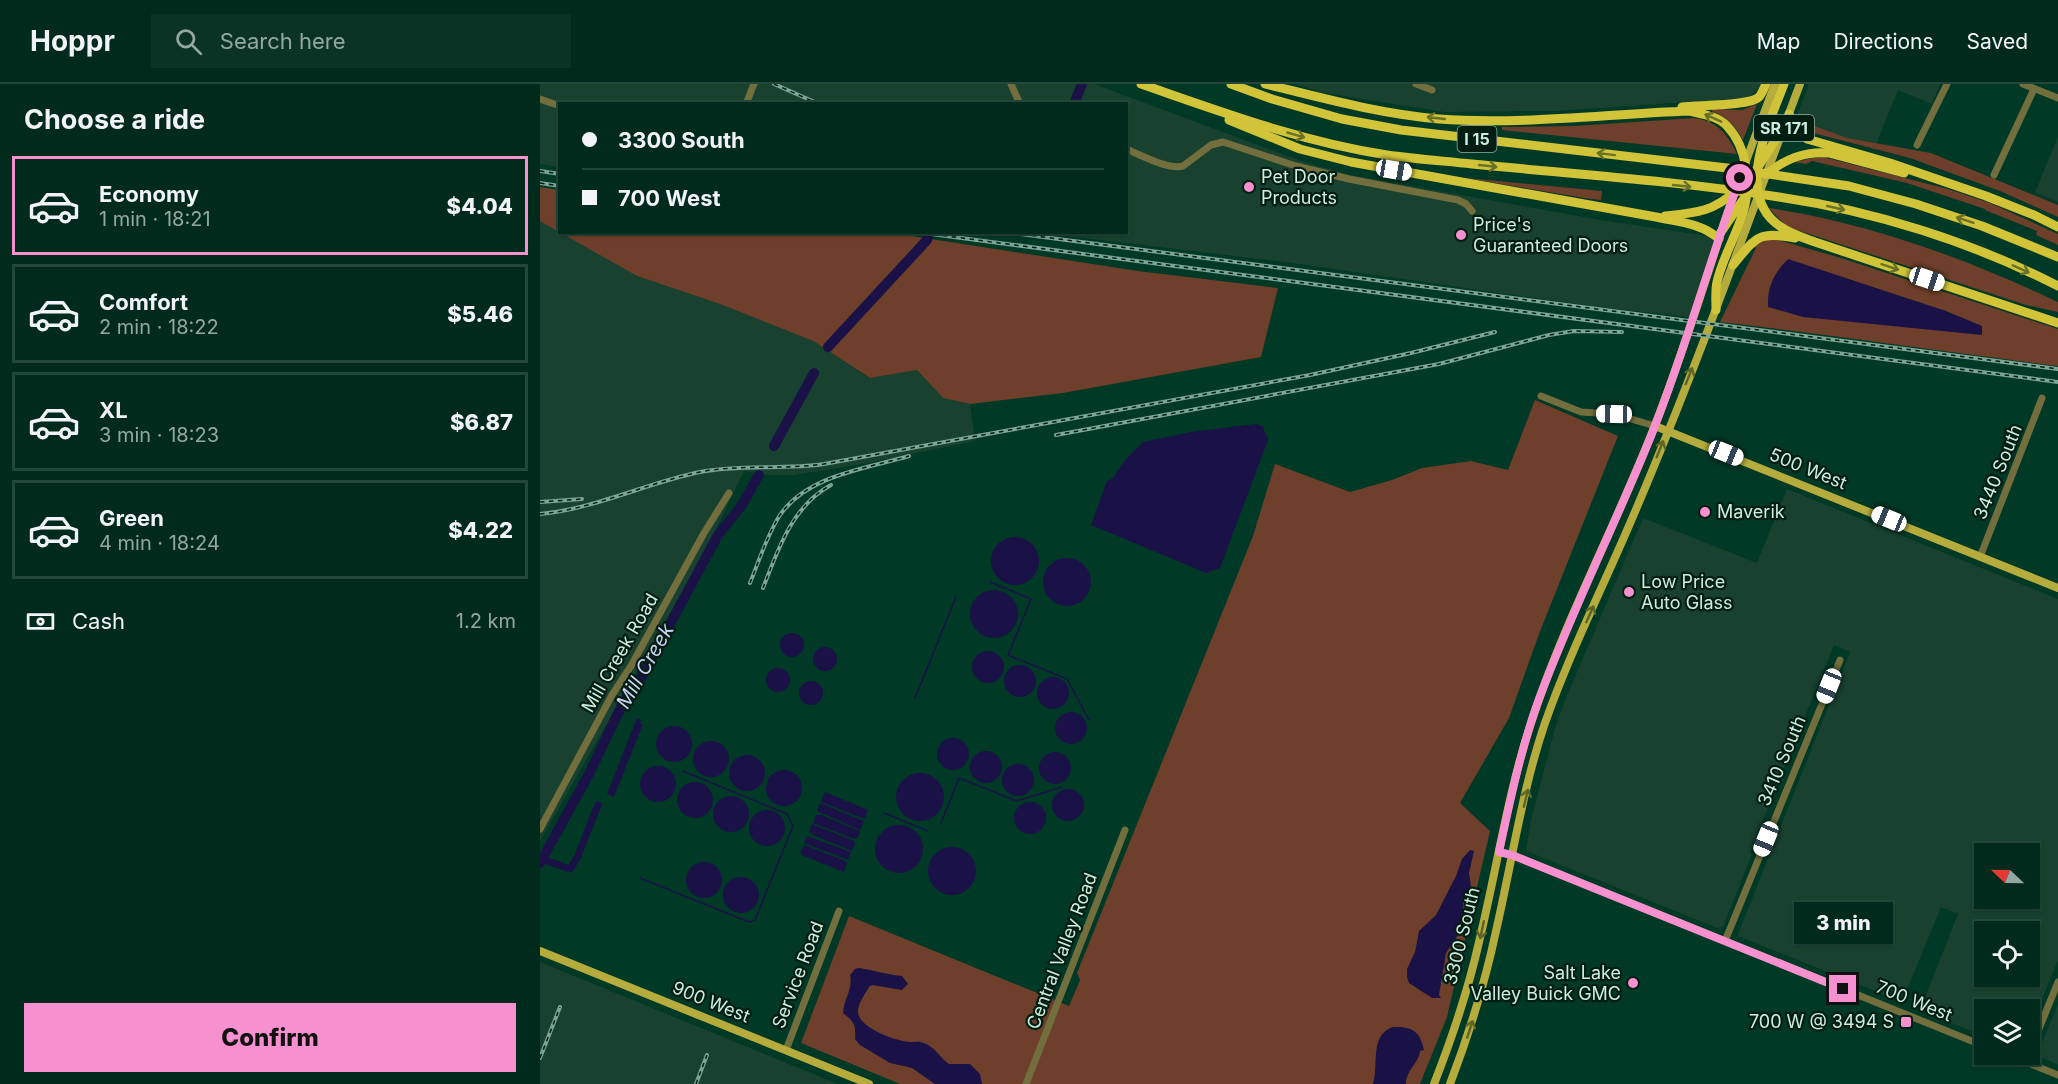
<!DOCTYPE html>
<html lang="en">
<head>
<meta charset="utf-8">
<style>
  body { margin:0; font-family:Inter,sans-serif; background:#0a3325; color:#f1f3f6; height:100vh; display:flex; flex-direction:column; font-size:22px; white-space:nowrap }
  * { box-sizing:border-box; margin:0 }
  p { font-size:20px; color:#95a7a3 }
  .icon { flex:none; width:33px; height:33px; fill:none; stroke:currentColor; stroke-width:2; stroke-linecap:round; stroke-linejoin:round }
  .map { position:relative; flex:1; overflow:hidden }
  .sheet { display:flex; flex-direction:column; background:#002b1c; width:540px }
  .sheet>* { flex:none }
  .top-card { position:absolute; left:18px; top:18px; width:570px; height:132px; border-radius:0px; box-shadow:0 2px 4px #0004,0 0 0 2px #22473b; display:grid; align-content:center; height:132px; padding:0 24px; background:#002b1c }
  .needle { width:39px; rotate:292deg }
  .buttons { position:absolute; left:1434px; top:759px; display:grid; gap:12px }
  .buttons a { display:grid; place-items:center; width:66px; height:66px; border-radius:0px; background:#002b1c; box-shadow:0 2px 4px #0004,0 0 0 2px #22473b; font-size:30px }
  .end { position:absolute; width:27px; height:27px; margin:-14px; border:8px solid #f790ce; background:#111; box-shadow:0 0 0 3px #111 }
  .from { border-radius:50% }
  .bubble { position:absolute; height:42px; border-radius:0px; background:#002b1c; box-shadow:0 2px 4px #0004,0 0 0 2px #22473b; font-size:20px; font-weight:800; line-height:42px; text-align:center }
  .car { position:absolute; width:18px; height:36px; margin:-18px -9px; border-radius:8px; box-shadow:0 0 4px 2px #0007; background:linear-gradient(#fff 24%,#345 0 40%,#fff 0 76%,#345 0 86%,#fff 0) }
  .top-card b { display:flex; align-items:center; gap:21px; height:57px; font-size:22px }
  .top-card b+b { border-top:2px solid #22473b }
  .top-card i { width:15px; height:15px; background:#f1f3f6 }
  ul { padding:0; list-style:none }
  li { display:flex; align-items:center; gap:18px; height:99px; margin:0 12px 9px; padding:0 12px; border:3px solid #22473b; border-radius:0px }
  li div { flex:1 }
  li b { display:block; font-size:22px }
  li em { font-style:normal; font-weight:800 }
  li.current { border-color:#f790ce }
  li>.icon { width:54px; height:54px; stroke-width:1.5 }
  h2 { padding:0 24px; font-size:27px; line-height:72px }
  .pay { display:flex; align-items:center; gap:15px; height:66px; padding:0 24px; font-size:22px }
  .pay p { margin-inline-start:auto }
  .action { display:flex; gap:12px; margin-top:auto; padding:12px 24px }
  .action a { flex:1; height:69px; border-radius:0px; background:#f790ce; color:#111; font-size:24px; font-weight:800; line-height:69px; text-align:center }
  header { display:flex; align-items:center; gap:36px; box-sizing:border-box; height:84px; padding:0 30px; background:#002b1c; border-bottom:2px solid #22473b }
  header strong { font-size:28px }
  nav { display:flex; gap:33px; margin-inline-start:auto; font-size:21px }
  .search { width:420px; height:54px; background:#0a3325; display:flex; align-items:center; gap:15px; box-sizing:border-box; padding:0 21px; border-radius:0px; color:#95a7a3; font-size:22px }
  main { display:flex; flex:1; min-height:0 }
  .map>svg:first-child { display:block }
  .built { fill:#184130; fill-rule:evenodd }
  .green { fill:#6e3f2a }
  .water { fill:#1a1246 }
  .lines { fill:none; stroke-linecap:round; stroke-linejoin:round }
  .stream { stroke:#1a1246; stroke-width:1.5 }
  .canal { stroke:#1a1246; stroke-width:7 }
  .river { stroke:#1a1246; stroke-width:10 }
  .minor { stroke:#726e3d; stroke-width:7 }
  .major { stroke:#b6ab3d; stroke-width:8 }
  .highway { stroke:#d1c439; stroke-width:9 }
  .rail-casing { stroke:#7ba695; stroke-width:4 }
  .rail { stroke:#021d12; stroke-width:1.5; stroke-dasharray:4.5; stroke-linecap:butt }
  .oneway { stroke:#6a7026 }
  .oneway2 { stroke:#5c6428 }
  .route { stroke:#f790ce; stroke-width:8 }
  .poi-dot { fill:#f790ce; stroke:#021d12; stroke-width:2 }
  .labels { text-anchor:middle; stroke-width:4.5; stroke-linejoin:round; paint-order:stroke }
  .shield { fill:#021d12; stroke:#90afa1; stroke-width:1.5 }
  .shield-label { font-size:16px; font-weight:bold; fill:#cdeede }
  .poi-label { font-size:18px; fill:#cdeede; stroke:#021d12; text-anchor:start }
  .street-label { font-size:18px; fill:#cdeede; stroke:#021d12 }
  .water-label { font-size:20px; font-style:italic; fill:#cfd1f4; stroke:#021d12 }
</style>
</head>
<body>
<header>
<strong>Hoppr</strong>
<div class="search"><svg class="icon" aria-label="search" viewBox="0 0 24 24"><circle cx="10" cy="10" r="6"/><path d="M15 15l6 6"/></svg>Search here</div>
<nav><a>Map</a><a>Directions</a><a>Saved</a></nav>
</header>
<main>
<section class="sheet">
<h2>Choose a ride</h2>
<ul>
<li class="current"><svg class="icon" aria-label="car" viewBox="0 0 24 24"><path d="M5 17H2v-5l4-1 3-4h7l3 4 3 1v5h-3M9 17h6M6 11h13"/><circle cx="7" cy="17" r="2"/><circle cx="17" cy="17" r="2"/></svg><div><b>Economy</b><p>1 min · 18:21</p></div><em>$4.04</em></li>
<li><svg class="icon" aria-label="car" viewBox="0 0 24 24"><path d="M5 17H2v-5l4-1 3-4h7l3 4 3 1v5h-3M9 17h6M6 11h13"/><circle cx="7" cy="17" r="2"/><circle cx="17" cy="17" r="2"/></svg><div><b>Comfort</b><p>2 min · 18:22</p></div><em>$5.46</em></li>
<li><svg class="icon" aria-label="car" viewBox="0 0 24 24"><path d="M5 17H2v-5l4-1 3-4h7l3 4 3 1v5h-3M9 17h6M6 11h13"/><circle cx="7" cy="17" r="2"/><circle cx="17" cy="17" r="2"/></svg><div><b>XL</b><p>3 min · 18:23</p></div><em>$6.87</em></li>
<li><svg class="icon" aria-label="car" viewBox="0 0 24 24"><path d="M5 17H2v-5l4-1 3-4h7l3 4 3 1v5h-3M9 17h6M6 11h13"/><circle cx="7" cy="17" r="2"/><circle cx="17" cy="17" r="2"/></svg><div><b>Green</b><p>4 min · 18:24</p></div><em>$4.22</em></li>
</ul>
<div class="pay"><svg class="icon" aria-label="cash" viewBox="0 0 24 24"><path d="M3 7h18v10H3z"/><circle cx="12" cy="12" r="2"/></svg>Cash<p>1.2 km</p></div>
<div class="action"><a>Confirm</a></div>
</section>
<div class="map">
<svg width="1518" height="1000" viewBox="0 0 1518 1000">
  <rect width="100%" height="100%" fill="#003926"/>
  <g class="built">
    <polygon points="0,0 554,0 761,77 810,91 1061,136 1175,153 1149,233 1058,223 745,178 502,149 586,148 586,20 20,20 19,83 0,80"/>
    <polygon points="756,0 1223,0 1221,4 1207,14 1015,27 904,28 779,8"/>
    <polygon points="1269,0 1400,0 1392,20 1358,6 1334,65 1262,43 1258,29"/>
    <polygon points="1518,53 1518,118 1495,108"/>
    <polygon points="0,135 19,146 20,148 25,149 97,192 180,220 273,257 329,294 377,286 403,314 430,320 435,357 318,381 253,391 228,391 204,387 165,468 0,757"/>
    <path d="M1247,405l271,110v361l-28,68v-18h-46v26l-64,-26 38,-96 -17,-7 -39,95 -164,-66v-2l112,-282 -16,-7 -75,185 -9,23 2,1 -29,73 -6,1 -191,-77 4,-27 25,-96 10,-28 78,-182 114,45zM1444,770h46v44h-46zM1444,848h46v44h-46z"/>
    <polygon points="0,878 298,1000 0,1000"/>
    <polygon points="1518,920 1518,981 1497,971"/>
  </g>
  <g class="green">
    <path d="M1217,20l-14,36c-7,-14 -17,-23 -31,-29v-2l30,1z"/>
    <polygon points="1259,33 1268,33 1266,39 1307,54 1391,69 1518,121 1518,133 1460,107 1370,74 1273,49 1274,52 1262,43"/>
    <path d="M1154,34c23,3 33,15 43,36l-235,-24v-3l72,-1z"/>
    <polygon points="1283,73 1408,105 1450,119 1518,150 1518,161 1496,151 1497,147 1445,126 1445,125 1367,99 1272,77 1266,80 1254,78 1273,74"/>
    <polygon points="926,94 1062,107 1061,116 1044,114"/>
    <polygon points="0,103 19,106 19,148 0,137"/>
    <path d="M1229,124c101,15 198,51 289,94v10l-32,-7 -229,-75 -13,-6z"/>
    <polygon points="21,149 352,149 598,187 738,204 721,273 523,309 430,320 403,314 377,286 330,294 273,257 180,220 97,192"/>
    <path d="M1226,156h12l63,18 217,71v37c-113,-14 -225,-31 -338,-44l36,-74 -1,-2z"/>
    <polygon points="995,316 1078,352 999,550 969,634 920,719 950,747 907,933 880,1000 360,1000 261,959 309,832 529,922 540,896 537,889 713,452 735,380 810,408 852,396 882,384 931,377 968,386"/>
  </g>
  <g class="water">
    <path d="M1248,175l158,52 36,15v9l-179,-18 -35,-10c-1,-20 6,-34 20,-48z"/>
    <polygon points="716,340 723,343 728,356 680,484 666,489 551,441 567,397 573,394 585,376 603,358 651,348"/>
    <circle cx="475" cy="477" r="24"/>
    <circle cx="527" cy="498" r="24"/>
    <circle cx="454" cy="530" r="24"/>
    <circle cx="252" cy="561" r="12"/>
    <circle cx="285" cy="575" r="12"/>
    <circle cx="448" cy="583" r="16"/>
    <circle cx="480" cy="597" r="16"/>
    <circle cx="238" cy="596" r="12"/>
    <circle cx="513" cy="609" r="16"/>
    <circle cx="271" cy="609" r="12"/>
    <circle cx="531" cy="644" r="16"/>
    <polygon points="97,634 101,636 100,639 103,640 74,713 67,710"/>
    <circle cx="134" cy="660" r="18"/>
    <circle cx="413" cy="670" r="16"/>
    <circle cx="171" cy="675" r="18"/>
    <circle cx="446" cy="683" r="16"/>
    <circle cx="515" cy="684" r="16"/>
    <circle cx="207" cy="689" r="18"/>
    <circle cx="478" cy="696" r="16"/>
    <circle cx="118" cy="700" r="18"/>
    <circle cx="244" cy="704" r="18"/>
    <circle cx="380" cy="713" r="24"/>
    <circle cx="155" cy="716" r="18"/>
    <circle cx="528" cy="721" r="16"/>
    <polygon points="285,708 328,726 325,735 281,718"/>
    <circle cx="191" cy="730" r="18"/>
    <circle cx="490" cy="734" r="16"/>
    <polygon points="280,719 324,737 320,746 277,727"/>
    <circle cx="227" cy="744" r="18"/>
    <polygon points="276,731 281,731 320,747 317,755 312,754 273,739"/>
    <polygon points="272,740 314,757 315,759 312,767 273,751 269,748"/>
    <circle cx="359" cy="765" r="24"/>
    <polygon points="267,752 311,768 308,776 264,759"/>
    <polygon points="264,761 303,776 307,779 304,788 264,772 260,769"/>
    <circle cx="412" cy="787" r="24"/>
    <polygon points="930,766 934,767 929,789 931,802 923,818 923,839 921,847 906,869 899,911 901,914 892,914 869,899 867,893 867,885 875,868 879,847 896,831 916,792 922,775"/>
    <circle cx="164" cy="796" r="18"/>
    <circle cx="201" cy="811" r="18"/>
    <path d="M319,884c15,2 29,7 43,8l6,8 -6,6 -30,-5 -3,2c-4,7 -12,18 -11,26 3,16 38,28 52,29 5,0 9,-1 14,1 11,4 16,15 25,21h21l10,10 2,10h-47l-23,-16 -22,-5 -30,-18 -5,-6c1,-15 -1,-17 -12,-26 1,-15 10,-23 7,-38l5,-6z"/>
    <path d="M853,943c19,-1 27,4 31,23l-4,1c-1,12 -14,19 -14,33h-33c6,-19 -4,-49 20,-57z"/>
  </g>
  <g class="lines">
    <g class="stream">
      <polyline points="450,498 491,515 468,571 527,595 549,636"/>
      <polyline points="375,614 416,513"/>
      <polyline points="344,729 388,747"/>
      <polyline points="401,739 419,694 477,717 522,703"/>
      <polyline points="100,794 209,838 215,836 253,742 247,730 143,687"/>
    </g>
    <polyline class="canal" points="2,775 30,785 37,774 58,721"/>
    <g class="river">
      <polyline points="534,20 542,0"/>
      <polyline points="288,263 387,156 390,148"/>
      <polyline points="234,362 274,289"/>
      <polyline points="0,779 49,690 84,617 100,596 178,451 202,421 219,391"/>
    </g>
    <g class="minor">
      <polyline points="471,0 480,20"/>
      <polyline points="876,0 892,6"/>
      <polyline points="1483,0 1518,14"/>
      <polyline points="0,15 20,22"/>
      <polyline points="206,20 214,0"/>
      <polyline points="1377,61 1407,0"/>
      <path d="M586,65c15,6 42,21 57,17l28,-21 12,-3 73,24 53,13 109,21 8,4 6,7"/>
      <polyline points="1454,91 1494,5"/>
      <polyline points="1001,312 1041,328 1074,330 1115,342"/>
      <polyline points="1440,473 1502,314"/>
      <polyline points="0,745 72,611 91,582 164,449 189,409"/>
      <polyline points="959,768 972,771 1444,962"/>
      <polyline points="1185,857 1300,576"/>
      <polyline points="246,966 299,827"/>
      <polyline points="1490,967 1518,898"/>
      <polyline points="1466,970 1518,991"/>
      <polyline points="486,1000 585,746"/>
    </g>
    <g class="major">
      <polyline points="1115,342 1518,504"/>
      <polyline points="0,867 329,1000"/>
      <path d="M894,1000c18,-46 34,-93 45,-142 18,-74 29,-150 53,-222 33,-101 85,-196 123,-295 24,-61 44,-124 64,-186 16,-52 37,-104 56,-155"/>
      <path d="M910,1000c19,-50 35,-101 46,-153 16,-69 26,-141 49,-208 26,-74 62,-144 92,-216 59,-139 110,-282 163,-423"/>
    </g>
    <g class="highway">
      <path d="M601,0c81,28 161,58 246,71 28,4 57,6 85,9 101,10 206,17 307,33 95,14 193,45 279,89"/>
      <polyline points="691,0 732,15 802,35 861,46 1187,84 1309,102 1376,120 1442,142 1518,173"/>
      <path d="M725,0c57,14 115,30 174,35 83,6 167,-5 250,-8 13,3 29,5 38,15 21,22 24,59 16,87 -7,23 -21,46 -26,69 -2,9 -1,19 -1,28"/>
      <path d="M1244,0c-15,40 -51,112 -3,143 10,7 23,11 34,15l243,81"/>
      <path d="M1142,23c17,-2 68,-1 77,-10 3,-3 5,-9 7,-13"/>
      <polyline points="1249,30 1255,44 1267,55 1350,79 1446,112 1494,131 1518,143"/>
      <path d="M689,36l71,29 51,13 305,55c22,5 46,6 63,22"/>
      <polyline points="1218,83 1245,41"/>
      <path d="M1226,90c20,-15 38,-23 63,-21l75,20"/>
      <path d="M1125,132c31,-3 48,-4 72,-26"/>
      <polyline points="1181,148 1205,113"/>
      <path d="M1193,181c23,-28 25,-34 62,-27"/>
    </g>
    <g class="rail-casing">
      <g id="rail">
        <polyline points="234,0 279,20"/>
        <polyline points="0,87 20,90"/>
        <polyline points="0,99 20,102"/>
        <polyline points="376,148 1518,298"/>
        <polyline points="465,148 1518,285"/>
        <polyline points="516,351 899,280 1009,251 1034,247 1082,248"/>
        <polyline points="0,418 42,415"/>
        <path d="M0,430c55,-5 106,-31 160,-42 41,-8 83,-2 124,-8l486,-89 101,-22 84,-21"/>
        <path d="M210,499c9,-22 17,-48 30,-68 28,-40 85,-46 129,-59"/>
        <path d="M223,504c15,-38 29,-82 68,-103"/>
        <polyline points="0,974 20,923"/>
        <polyline points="156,1000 167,971"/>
      </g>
    </g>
    <use href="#rail" class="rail"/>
  </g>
  <defs><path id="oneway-shaft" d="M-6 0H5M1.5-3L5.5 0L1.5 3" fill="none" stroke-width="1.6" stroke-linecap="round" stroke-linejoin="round" transform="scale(1.5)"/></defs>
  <g class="oneway">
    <use href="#oneway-shaft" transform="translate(896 34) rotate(-174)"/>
    <use href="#oneway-shaft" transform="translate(1173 34) rotate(-156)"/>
    <use href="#oneway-shaft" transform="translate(756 51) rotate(16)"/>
    <use href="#oneway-shaft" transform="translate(1066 70) rotate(-173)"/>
    <use href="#oneway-shaft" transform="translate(948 82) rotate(6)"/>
    <use href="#oneway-shaft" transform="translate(1142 102) rotate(6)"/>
    <use href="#oneway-shaft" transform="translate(1296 124) rotate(13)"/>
    <use href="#oneway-shaft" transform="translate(1425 136) rotate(-162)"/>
    <use href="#oneway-shaft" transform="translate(1350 183) rotate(18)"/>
    <use href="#oneway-shaft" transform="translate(1481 185) rotate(24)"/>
  </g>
  <g class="oneway2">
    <use href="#oneway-shaft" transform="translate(1149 292) rotate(-68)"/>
    <use href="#oneway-shaft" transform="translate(1120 365) rotate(-68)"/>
    <use href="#oneway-shaft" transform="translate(1050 530) rotate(-66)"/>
    <use href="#oneway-shaft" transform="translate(986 714) rotate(-76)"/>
    <use href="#oneway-shaft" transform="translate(942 846) rotate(102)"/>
    <use href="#oneway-shaft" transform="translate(930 945) rotate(-72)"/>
  </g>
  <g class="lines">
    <path class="route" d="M1200,94c-31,84 -54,170 -87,253 -36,90 -80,177 -114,268 -18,49 -29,102 -40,153l13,3 331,134"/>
  </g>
  <g class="poi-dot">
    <circle cx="709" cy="103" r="6"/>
    <circle cx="921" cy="151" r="6"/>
    <circle cx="1165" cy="428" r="6"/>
    <circle cx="1089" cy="508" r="6"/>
    <circle cx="1093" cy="899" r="6"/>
    <rect x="1360" y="932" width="12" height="12" rx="3"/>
  </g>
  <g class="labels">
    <g class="shield">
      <rect x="1214" y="31" width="60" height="26" rx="4.5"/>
      <rect x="917.5" y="42" width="39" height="26" rx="4.5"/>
    </g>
    <g class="shield-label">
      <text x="1244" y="50">SR 171</text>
      <text x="937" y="61">I 15</text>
    </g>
    <g class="poi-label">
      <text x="721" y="99">Pet Door<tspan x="721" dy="21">Products</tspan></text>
      <text x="933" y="147">Price's<tspan x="933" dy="21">Guaranteed Doors</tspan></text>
      <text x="1177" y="434">Maverik</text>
      <text x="1101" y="504">Low Price<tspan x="1101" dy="21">Auto Glass</tspan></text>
      <text x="1081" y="895" text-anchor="end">Salt Lake<tspan x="1081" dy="21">Valley Buick GMC</tspan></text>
      <text x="1354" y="944" text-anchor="end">700 W @ 3494 S</text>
    </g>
    <g class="street-label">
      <text transform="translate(1268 385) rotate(22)" y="6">500 West</text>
      <text transform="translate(1458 388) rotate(-68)" y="6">3440 South</text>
      <text transform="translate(80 569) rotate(-60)" y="6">Mill Creek Road</text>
      <text transform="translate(1242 677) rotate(-67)" y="6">3410 South</text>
      <text transform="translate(922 852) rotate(-76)" y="6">3300 South</text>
      <text transform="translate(522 867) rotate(-69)" y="6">Central Valley Road</text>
      <text transform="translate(258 891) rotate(-69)" y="6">Service Road</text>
      <text transform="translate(1374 917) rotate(22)" y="6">700 West</text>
      <text transform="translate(171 918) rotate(22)" y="6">900 West</text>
    </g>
    <g class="water-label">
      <text transform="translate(105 582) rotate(-60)" y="7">Mill Creek</text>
    </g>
  </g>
</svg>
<div class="buttons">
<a><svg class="needle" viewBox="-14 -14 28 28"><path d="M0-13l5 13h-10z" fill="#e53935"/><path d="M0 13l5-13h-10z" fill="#95a7a3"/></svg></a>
<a><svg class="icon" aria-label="locate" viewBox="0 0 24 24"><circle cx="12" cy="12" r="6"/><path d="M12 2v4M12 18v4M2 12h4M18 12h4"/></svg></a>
<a><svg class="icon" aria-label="layers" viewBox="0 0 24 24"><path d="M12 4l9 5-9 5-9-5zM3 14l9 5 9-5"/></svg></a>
</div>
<i class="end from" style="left:1200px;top:94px"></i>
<i class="end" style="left:1303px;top:905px"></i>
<div class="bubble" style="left:1254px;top:818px;width:99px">3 min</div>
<i class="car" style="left:854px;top:86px;rotate:100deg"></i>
<i class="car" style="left:1387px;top:195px;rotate:108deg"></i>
<i class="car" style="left:1074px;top:330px;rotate:271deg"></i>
<i class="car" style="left:1186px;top:369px;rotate:112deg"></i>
<i class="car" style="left:1349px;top:435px;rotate:292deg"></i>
<i class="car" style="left:1289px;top:602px;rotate:202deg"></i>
<i class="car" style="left:1226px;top:755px;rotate:202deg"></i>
<div class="top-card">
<b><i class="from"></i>3300 South</b>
<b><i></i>700 West</b>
</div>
</div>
</main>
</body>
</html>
